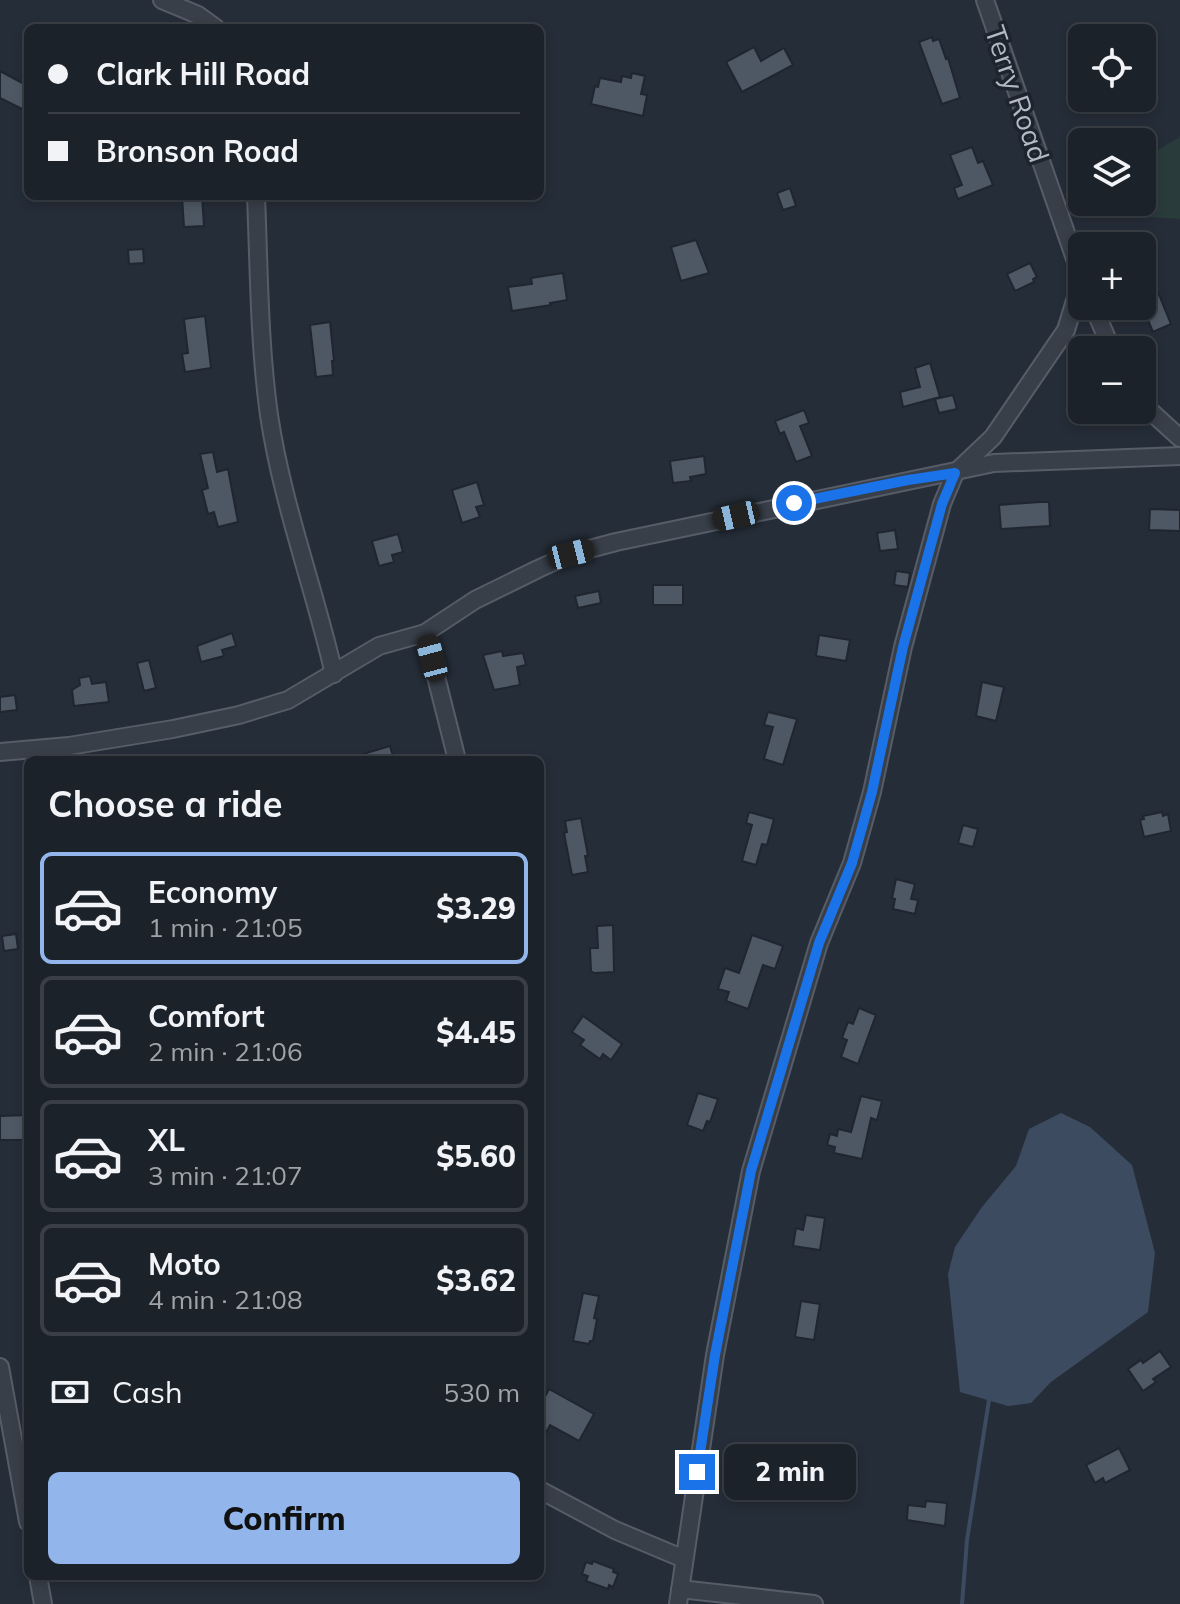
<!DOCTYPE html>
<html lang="en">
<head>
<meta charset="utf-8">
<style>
  body { margin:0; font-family:Mulish,sans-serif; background:#292f36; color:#f1f3f6; height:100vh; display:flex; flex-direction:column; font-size:30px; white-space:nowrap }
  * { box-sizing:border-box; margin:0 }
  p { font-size:26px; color:#a0a4a8 }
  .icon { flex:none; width:44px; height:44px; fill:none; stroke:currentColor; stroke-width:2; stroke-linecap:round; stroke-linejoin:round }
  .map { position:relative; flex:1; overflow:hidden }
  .sheet { position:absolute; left:24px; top:756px; width:520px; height:824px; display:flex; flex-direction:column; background:#1c222a; border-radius:12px; box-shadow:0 4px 12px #0003,0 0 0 2px #3a3f47 }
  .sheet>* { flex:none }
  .guide { position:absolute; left:24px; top:24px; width:520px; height:176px; border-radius:12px; box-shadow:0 4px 12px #0003,0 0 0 2px #3a3f47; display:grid; align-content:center; height:176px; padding:0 24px; background:#1c222a }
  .buttons { position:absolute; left:1068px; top:24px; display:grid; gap:16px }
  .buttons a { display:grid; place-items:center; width:88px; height:88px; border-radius:12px; background:#1c222a; box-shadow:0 4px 12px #0003,0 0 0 2px #3a3f47; font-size:40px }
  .end { position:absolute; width:36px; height:36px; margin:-18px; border:10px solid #1a73e8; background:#fff; box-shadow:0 0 0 4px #fff }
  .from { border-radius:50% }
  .bubble { position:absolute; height:56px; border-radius:12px; background:#1c222a; box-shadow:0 4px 12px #0003,0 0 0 2px #3a3f47; font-size:26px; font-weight:800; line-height:56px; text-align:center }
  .car { position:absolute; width:24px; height:48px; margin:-24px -12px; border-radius:10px; box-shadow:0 0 6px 2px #0007; background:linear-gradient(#222 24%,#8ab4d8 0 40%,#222 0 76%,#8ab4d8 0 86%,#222 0) }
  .guide b { display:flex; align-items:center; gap:28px; height:76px; font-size:30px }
  .guide b+b { border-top:2px solid #3a3f47 }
  .guide i { width:20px; height:20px; background:#f1f3f6 }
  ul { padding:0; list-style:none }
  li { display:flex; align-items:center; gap:24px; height:112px; margin:0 16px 12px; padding:0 8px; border:4px solid #3a3f47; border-radius:12px }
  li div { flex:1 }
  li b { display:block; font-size:30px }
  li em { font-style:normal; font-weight:800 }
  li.current { border-color:#92b5eb }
  li>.icon { width:72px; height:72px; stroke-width:1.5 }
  h2 { padding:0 24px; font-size:36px; line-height:96px }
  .pay { display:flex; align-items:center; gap:20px; height:88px; padding:0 24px; font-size:30px }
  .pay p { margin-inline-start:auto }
  .button { display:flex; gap:16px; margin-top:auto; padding:16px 24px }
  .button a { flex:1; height:92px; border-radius:12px; background:#92b5eb; color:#111; font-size:32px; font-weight:800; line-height:92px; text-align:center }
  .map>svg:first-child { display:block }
  .green { fill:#2a3b3b }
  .water { fill:#3d4b60 }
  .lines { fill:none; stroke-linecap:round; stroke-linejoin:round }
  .stream { stroke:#3d4b60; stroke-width:4 }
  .building { fill:#4e5864; stroke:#202630; stroke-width:2 }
  .minor-casing { stroke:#575d67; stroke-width:20 }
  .minor { stroke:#383f49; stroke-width:16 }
  .route { stroke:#1a73e8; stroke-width:10 }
  .labels { text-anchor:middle; stroke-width:7; stroke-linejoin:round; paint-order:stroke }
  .street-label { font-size:28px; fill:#b4bac5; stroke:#1e242e }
</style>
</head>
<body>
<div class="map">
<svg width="1180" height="1604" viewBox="0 0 1180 1604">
  <rect width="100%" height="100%" fill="#252d38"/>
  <polygon class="green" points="1180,137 1180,219 1103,214 1103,202 1142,202 1142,159"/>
  <polygon class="water" points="1061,1113 1090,1127 1132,1165 1155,1253 1148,1312 1051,1382 1031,1403 1008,1406 960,1392 948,1274 955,1247 982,1207 1016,1166 1029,1129"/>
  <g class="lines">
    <polyline class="stream" points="962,1604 967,1540 989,1400"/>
  </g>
  <g class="building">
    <polygon points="932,37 933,41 939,39 946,59 948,58 960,98 942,104 919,42"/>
    <polygon points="754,47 761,61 784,48 793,65 742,92 726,62"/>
    <polygon points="0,71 28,86 28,102 24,110 0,98"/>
    <polygon points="632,73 645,76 641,94 647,95 643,116 591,104 595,86 598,87 600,78 621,82 622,76 631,78"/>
    <polygon points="972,147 978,163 983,161 993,185 958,199 954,188 962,185 950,155"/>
    <polygon points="790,188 796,206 783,210 777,193"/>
    <polygon points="182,196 202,196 204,226 184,227"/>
    <polygon points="696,240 709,273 681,281 671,247"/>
    <polygon points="143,249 144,263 129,264 128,250"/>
    <polygon points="1030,263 1037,277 1033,279 1034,282 1015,291 1007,274"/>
    <polygon points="563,273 567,300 550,303 551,305 512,311 508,287 532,284 531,278"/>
    <polygon points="1158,292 1171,324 1153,332 1142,306 1142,299"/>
    <polygon points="205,316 211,368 185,372 182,354 188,353 184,319"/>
    <polygon points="330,322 334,361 332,361 333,375 316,377 310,325"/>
    <polygon points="930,363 940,397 903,407 900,392 920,387 915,368"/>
    <polygon points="953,395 957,409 939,413 935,399"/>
    <polygon points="804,410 809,423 800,426 812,456 796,462 784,432 780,434 775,421"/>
    <polygon points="213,452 217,472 228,469 238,522 218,527 214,512 208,514 202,490 208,488 200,454"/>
    <polygon points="704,456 706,474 690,477 691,481 673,483 670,461"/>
    <polygon points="477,482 484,505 476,507 480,517 462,523 452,490"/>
    <polygon points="1040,502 1049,502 1050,526 1001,529 999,505"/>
    <polygon points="1150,509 1180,510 1180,531 1149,530"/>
    <polygon points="895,530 898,549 880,551 877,533"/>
    <polygon points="398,534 403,552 392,555 394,562 379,566 372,541"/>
    <polygon points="896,571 910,573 908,587 894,585"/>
    <rect x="653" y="585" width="30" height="20"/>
    <polygon points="599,591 601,603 578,608 575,596"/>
    <polygon points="232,633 236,646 222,650 224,656 201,662 197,646"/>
    <polygon points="819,635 850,640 846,661 816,656"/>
    <polygon points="502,651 503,656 523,653 526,665 517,667 520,685 494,690 483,655"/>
    <polygon points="149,660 156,688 144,691 137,663"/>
    <polygon points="90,676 92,684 106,682 109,702 74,706 72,690 80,685 79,678"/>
    <polygon points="982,682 1004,687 996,721 976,716"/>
    <polygon points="15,695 17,710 0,712 0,697"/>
    <polygon points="768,712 797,719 783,765 764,759 773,727 764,725"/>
    <polygon points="390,746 394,760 353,760 353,757"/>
    <polygon points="749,812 774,819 767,845 762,844 756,865 742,861 752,825 746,823"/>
    <polygon points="1162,812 1163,816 1168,814 1171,831 1144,837 1140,820 1144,819 1143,816"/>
    <polygon points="581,818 588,856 585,856 588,872 572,875 564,833 567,832 565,821"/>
    <polygon points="963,825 978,829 973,847 958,843"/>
    <polygon points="896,879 915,884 911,899 918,900 915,914 893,909 895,899 892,898"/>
    <polygon points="613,925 614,972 594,973 591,971 590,948 598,948 597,926"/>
    <polygon points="16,934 18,949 4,951 2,936"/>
    <polygon points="752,935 783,946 775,969 763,965 748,1009 726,1001 729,992 718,989 725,968 739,973"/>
    <polygon points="859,1008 876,1015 858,1064 841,1057 847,1040 842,1038 848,1022 853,1024"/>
    <polygon points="583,1016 622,1044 611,1060 603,1054 600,1059 580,1045 584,1040 572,1032"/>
    <polygon points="698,1093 718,1099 710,1122 707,1121 703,1131 687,1125"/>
    <polygon points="861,1096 882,1101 877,1120 871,1118 862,1159 834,1153 835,1147 827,1145 830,1134 837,1136 838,1129 851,1132"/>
    <polygon points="28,1115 28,1137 24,1137 24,1140 0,1140 0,1116"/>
    <polygon points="806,1215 825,1218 820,1250 793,1246 796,1228 803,1230"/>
    <polygon points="583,1293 599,1296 594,1318 597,1319 593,1341 590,1341 589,1344 573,1341"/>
    <polygon points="801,1301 820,1304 814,1340 795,1337"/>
    <polygon points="1160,1351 1171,1367 1153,1379 1156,1382 1143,1391 1128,1369 1141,1360 1143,1363"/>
    <polygon points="549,1389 594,1414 579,1441 550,1425 540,1444 540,1406"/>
    <polygon points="1119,1448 1130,1470 1105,1483 1103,1478 1095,1483 1086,1465"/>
    <polygon points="843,1457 858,1458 857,1487 841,1486 841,1483 820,1482 821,1462 842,1463"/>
    <polygon points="926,1501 947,1503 945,1526 907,1520 908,1505 925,1507"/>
    <polygon points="593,1561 614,1569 613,1572 618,1574 613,1587 609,1585 608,1589 586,1581 588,1576 582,1574 586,1562 592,1564"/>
  </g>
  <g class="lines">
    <g class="minor-casing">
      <g id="minor">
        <polyline points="162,0 198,15 216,28"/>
        <polyline points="985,0 1082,279"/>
        <path d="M256,196c3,72 3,147 13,219 13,88 45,172 65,259"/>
        <polyline points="1093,306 1112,350"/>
        <polyline points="1142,400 1147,408 1180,438"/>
        <polyline points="425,633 457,760"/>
        <polyline points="0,752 69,746 173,729 239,715 288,700 379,646 425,633 475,600 538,569 571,554 616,542 994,463 1180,456"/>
        <polyline points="0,1367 28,1522"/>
        <polyline points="540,1490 615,1530 684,1559"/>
        <polyline points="38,1576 43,1604"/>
        <polyline points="680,1589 814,1604"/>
        <polyline points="678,1604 715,1355 751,1171 819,943 852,863 872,792 903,647 942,504 955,473 993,437 1066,330 1082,278"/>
      </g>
    </g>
    <use href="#minor" class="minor"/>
  </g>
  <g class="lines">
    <polyline class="route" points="697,1472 715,1355 751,1171 819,943 852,863 872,792 903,647 942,504 955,473 908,480 794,503"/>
  </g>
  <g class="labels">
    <g class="street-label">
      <text transform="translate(1017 94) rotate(71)" y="10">Terry Road</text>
    </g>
  </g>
</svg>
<div class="buttons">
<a><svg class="icon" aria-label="locate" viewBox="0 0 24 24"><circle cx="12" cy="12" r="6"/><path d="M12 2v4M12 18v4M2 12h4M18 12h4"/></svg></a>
<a><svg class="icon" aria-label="layers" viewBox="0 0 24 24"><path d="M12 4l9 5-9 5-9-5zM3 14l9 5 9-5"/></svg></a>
<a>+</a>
<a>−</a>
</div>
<i class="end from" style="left:794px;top:503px"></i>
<i class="end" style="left:697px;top:1472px"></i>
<div class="bubble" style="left:724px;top:1444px;width:132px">2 min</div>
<i class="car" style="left:736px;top:516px;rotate:257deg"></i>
<i class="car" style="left:571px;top:554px;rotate:76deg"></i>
<i class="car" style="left:432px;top:658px;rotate:345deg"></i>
<div class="guide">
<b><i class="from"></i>Clark Hill Road</b>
<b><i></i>Bronson Road</b>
</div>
<section class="sheet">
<h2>Choose a ride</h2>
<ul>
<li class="current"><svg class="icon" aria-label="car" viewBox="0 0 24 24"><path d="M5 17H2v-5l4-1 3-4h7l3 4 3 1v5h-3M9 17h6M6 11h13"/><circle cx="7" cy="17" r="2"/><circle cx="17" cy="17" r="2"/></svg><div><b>Economy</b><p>1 min · 21:05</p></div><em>$3.29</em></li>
<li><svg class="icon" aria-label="car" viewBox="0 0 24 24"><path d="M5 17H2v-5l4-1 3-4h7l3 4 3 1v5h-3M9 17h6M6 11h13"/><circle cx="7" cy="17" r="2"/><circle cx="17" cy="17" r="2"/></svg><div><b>Comfort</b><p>2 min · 21:06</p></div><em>$4.45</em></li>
<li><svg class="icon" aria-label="car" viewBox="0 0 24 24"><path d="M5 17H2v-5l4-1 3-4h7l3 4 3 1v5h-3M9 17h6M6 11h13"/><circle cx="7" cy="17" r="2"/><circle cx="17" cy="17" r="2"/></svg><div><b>XL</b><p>3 min · 21:07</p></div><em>$5.60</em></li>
<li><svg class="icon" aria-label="car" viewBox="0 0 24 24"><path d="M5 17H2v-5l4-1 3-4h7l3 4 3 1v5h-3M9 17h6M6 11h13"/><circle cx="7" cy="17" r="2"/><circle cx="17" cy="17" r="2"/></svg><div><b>Moto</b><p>4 min · 21:08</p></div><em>$3.62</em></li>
</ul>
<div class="pay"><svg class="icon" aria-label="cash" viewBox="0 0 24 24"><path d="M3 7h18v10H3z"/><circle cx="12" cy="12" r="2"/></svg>Cash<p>530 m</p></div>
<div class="button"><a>Confirm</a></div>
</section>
</div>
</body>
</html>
